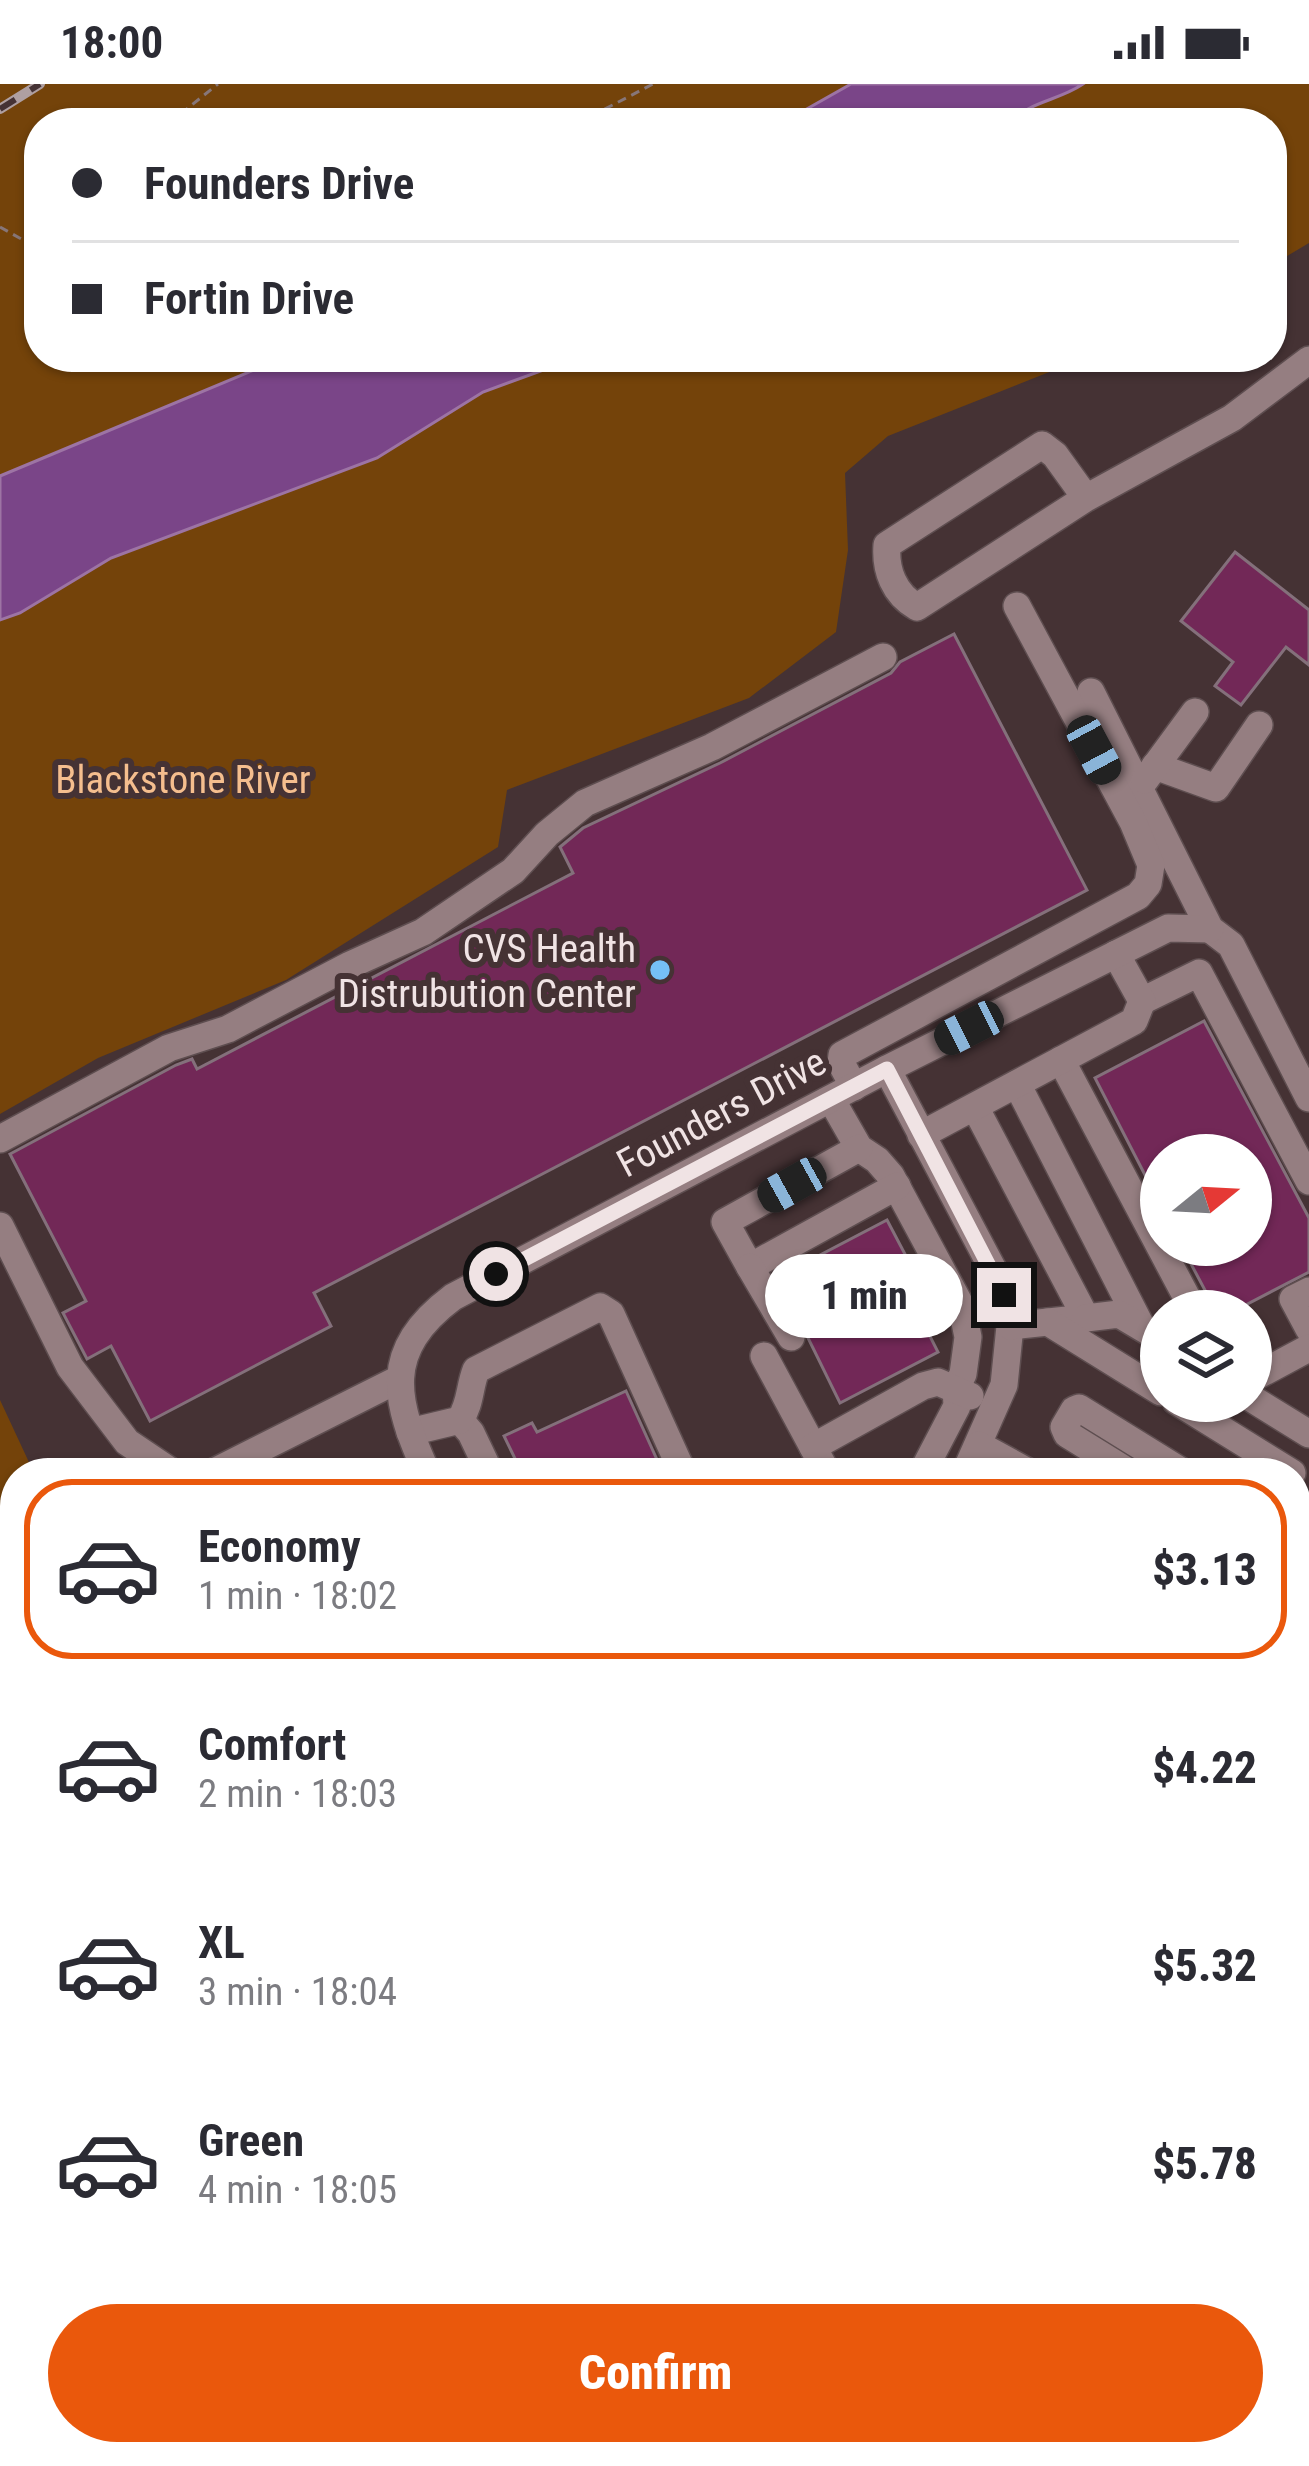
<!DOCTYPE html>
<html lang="en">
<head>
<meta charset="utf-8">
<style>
  body { margin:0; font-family:"Roboto Condensed",sans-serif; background:#f2f2f3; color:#2b2b33; height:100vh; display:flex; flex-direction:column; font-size:45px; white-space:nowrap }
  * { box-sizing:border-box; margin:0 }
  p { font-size:39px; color:#7c7c81 }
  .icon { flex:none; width:66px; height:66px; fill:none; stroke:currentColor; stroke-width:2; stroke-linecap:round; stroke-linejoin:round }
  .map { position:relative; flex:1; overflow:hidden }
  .details { position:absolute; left:0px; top:1374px; width:1311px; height:1008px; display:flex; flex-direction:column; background:#fff; border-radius:48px 48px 0 0; box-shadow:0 3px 9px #0004 }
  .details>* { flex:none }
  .guide { position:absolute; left:24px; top:24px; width:1263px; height:264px; border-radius:48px; box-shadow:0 3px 9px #0004; display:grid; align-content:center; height:264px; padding:0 48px; background:#fff }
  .needle { width:78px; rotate:72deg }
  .buttons { position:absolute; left:1140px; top:1050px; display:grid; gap:24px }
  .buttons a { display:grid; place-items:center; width:132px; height:132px; border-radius:50%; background:#fff; box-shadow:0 3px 9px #0004; font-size:60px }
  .end { position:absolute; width:54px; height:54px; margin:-27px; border:15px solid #f0e3e4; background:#111; box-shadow:0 0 0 6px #111 }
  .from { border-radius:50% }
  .bubble { position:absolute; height:84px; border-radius:42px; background:#fff; box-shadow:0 3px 9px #0004; font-size:39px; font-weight:800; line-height:84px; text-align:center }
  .car { position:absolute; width:36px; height:72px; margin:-36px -18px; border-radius:15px; box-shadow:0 0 9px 3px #0007; background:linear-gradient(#222 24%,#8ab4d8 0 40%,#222 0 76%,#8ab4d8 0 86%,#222 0) }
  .guide b { display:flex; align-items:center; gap:42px; height:114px; font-size:45px }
  .guide b+b { border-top:3px solid #e1e1e2 }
  .guide i { width:30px; height:30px; background:#2b2b33 }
  ul { padding:21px 0 0; list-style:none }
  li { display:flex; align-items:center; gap:36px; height:180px; margin:0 24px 18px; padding:0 24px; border:6px solid transparent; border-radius:48px }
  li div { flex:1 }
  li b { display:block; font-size:45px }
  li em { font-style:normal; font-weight:800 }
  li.on { border-color:#ea580c }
  li>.icon { width:108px; height:108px; stroke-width:1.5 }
  .cta { display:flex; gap:24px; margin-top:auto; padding:24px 48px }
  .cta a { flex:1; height:138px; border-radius:72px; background:#ea580c; color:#fff; font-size:48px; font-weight:800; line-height:138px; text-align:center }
  .status { display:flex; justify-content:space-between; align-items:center; height:84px; padding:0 60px; background:#fff; direction:ltr }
  .status svg { height:33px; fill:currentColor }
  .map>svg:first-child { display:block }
  .green { fill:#74430a }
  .water { fill:#7a4588; stroke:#9d74a4; stroke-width:3 }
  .building { fill:#722857; stroke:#84707b; stroke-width:3 }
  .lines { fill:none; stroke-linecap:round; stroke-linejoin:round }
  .minor-casing { stroke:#5e4e50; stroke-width:30 }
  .major-casing { stroke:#5e4e50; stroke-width:33 }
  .path { stroke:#877678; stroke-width:3; stroke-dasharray:9 6; stroke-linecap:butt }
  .minor { stroke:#957e81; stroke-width:27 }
  .major { stroke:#d09486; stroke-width:30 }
  .rail-casing { stroke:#af9fa1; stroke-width:10 }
  .rail { stroke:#453234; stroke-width:6; stroke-dasharray:18; stroke-linecap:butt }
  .route { stroke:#f0e3e4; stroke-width:15 }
  .poi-dot { fill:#75c0f6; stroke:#453234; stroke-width:4.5 }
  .labels { text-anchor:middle; stroke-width:12; stroke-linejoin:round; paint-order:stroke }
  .park-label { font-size:39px; fill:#f5be8e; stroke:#453234 }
  .poi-label { font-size:39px; fill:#f0e3e4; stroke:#453234; text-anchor:end }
  .street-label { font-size:39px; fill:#f0e3e4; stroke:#453234 }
</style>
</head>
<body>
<div class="status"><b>18:00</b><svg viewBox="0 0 49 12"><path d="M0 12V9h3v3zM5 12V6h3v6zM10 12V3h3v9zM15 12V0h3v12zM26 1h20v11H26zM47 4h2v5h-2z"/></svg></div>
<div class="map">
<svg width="1309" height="2382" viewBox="0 0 1309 2382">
  <rect width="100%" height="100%" fill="#453234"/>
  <g class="green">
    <polygon points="0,0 851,0 782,39 39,39 39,273 285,273 0,392"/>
    <path d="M1083,0h226v159l-37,22v-142h-263c19,-21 51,-23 74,-39z"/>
    <polygon points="579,273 1087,273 888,352 845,389 848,466 836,548 749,614 507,706 498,763 286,896 98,974 0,1030 0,536 20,529 111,474 377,374 483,308"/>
    <polygon points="0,1316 34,1389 15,1389 15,1606 0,1568"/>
    <polygon points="1306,1627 1309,1632 1309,2022 1296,2032 1296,1646"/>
    <polygon points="15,2167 15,2334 0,2341 0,2177"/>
    <polygon points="1309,2264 1309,2382 1103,2382 1128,2367 1296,2367 1296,2272"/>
    <polygon points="397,2367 478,2367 485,2382 405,2382"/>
  </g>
  <g class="water">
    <path d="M851,0h232c-23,16 -55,18 -74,39h-227z"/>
    <polygon points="285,273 579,273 483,308 377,374 111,474 20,529 0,536 0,392"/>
  </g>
  <g class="building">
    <polygon points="1235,468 1309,526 1309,581 1286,563 1241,621 1215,602 1233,578 1181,537"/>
    <polygon points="954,550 1087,806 314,1209 331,1242 150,1337 111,1262 87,1275 63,1229 86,1217 10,1070 176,981 192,975 197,985 573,789 560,763 583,744 720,679 891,589 900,578"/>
    <polygon points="1204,937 1309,1134 1309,1188 1234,1227 1216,1227 1181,1161 1251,1161 1251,1071 1161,1071 1161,1122 1095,994"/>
    <polygon points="887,1136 927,1212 913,1219 938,1268 840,1319 778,1193"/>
    <polygon points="626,1307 663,1389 522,1389 504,1352 532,1339 537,1348"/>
    <polygon points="15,1906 15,1932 0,1937 0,1912"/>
    <polygon points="271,2367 325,2367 290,2382 277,2382"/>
    <polygon points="933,2367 967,2367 955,2382 921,2382"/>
  </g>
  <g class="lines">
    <g class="minor-casing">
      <g id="minor">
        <path d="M1086,414l-31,-43 -13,-10 -155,100c-2,25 7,49 30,62l169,-109 146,-80 77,-58"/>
        <polyline points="1091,608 1210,845 1231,861 1309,1014"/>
        <polyline points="1155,682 1216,704 1259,641"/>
        <polyline points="1145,696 1195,628"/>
        <polyline points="1142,917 1199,889 1309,1097"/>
        <polyline points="1061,976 1194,1227"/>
        <polyline points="887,985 996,1191 1010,1242 1004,1301 965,1389"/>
        <polyline points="1017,1000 1141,1242"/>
        <polyline points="854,1003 841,979 842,971 1138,812 1148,800 1151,781 1133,738 1017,522"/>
        <polyline points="831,1015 859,1064 877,1076 891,1092 962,1224 968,1253 963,1290 956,1304 957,1322 922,1389"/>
        <polyline points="975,1023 1086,1234 1010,1242"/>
        <polyline points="921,1051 1134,937 1142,917 1116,870"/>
        <polyline points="0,1055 169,964 228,945 350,881 423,848 513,787 547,750 585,719 712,663 883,573"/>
        <polyline points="859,1064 725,1138 750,1183 897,1102"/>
        <polyline points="0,1142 70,1283 127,1358 173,1389"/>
        <polyline points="750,1183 791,1253"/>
        <polyline points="1309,1207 1293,1215 1309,1245"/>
        <polyline points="1086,1234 1119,1230 1161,1255"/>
        <polyline points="1048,1238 1161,1308"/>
        <polyline points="764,1272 827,1389"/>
        <polyline points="1251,1295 1309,1264"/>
        <polyline points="1251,1314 1309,1350"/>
        <polyline points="1176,1317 1292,1389"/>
        <polyline points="460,1336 471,1349 490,1389"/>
        <path d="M410,1348l50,-12c11,-17 9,-32 16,-50l124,-63 11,7 72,159"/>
        <polyline points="979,1361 1030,1389"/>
        <polyline points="813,1363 923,1302 938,1298 970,1312"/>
        <polyline points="212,1389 399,1295"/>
        <path d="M427,1389c-33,-73 -46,-122 26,-176l434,-228 281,-141 42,1"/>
        <polyline points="1130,1389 1067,1350 1064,1343 1074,1326 1079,1324 1184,1389"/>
        <polyline points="1296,1888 1309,1907"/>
        <polyline points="0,1991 15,1984"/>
        <polyline points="153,2382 185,2367"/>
        <polyline points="669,2382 690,2382"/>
      </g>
    </g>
    <g class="major-casing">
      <g id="major">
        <polyline points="1296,1590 1309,1566"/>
        <polyline points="1296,2058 1309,2048"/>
        <polyline points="845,2382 855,2367"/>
      </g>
    </g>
    <g class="path">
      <polyline points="169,39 218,0"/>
      <polyline points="578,39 653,0"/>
      <polyline points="0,143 39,165"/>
    </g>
    <use href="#minor" class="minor"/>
    <use href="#major" class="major"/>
    <g class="rail-casing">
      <polyline id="rail" points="0,25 40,0"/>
    </g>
    <use href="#rail" class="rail"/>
  </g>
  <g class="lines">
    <polyline class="route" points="496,1190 887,985 1004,1211"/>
  </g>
  <circle class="poi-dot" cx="660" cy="886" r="12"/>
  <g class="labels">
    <g class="park-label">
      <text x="183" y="709">Blackstone River</text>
    </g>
    <g class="poi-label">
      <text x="636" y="878">CVS Health<tspan x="636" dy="45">Distrubution Center</tspan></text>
    </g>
    <g class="street-label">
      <text transform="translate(721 1028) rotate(-28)" y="14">Founders Drive</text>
    </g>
  </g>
</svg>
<div class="buttons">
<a><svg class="needle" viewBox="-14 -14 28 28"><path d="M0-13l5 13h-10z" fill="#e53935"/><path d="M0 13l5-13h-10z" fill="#7c7c81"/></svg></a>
<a><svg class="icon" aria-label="layers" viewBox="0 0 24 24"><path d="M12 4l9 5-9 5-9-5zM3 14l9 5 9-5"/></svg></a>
</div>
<i class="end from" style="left:496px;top:1190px"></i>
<i class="end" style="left:1004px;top:1211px"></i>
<div class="bubble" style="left:765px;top:1170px;width:198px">1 min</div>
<i class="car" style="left:1094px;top:666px;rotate:152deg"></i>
<i class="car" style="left:969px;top:944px;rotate:243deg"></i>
<i class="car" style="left:792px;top:1101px;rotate:241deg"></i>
<div class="guide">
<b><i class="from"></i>Founders Drive</b>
<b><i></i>Fortin Drive</b>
</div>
<section class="details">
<ul>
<li class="on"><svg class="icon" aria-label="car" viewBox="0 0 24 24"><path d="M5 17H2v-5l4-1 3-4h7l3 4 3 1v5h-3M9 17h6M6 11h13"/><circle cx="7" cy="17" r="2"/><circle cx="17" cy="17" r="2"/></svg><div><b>Economy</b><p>1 min · 18:02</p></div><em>$3.13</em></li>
<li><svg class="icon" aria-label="car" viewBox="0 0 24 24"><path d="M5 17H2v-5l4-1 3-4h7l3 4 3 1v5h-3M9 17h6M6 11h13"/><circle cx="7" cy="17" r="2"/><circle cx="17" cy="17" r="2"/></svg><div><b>Comfort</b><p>2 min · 18:03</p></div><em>$4.22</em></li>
<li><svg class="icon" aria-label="car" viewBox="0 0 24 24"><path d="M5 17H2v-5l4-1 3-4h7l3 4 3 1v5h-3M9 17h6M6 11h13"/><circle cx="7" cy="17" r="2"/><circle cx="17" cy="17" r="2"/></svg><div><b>XL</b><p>3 min · 18:04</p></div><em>$5.32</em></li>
<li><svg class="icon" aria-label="car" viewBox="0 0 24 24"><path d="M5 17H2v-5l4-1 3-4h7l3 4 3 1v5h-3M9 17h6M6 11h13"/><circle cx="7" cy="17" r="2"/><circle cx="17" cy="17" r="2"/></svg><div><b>Green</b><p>4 min · 18:05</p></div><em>$5.78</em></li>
</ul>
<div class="cta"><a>Confirm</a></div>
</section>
</div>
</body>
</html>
